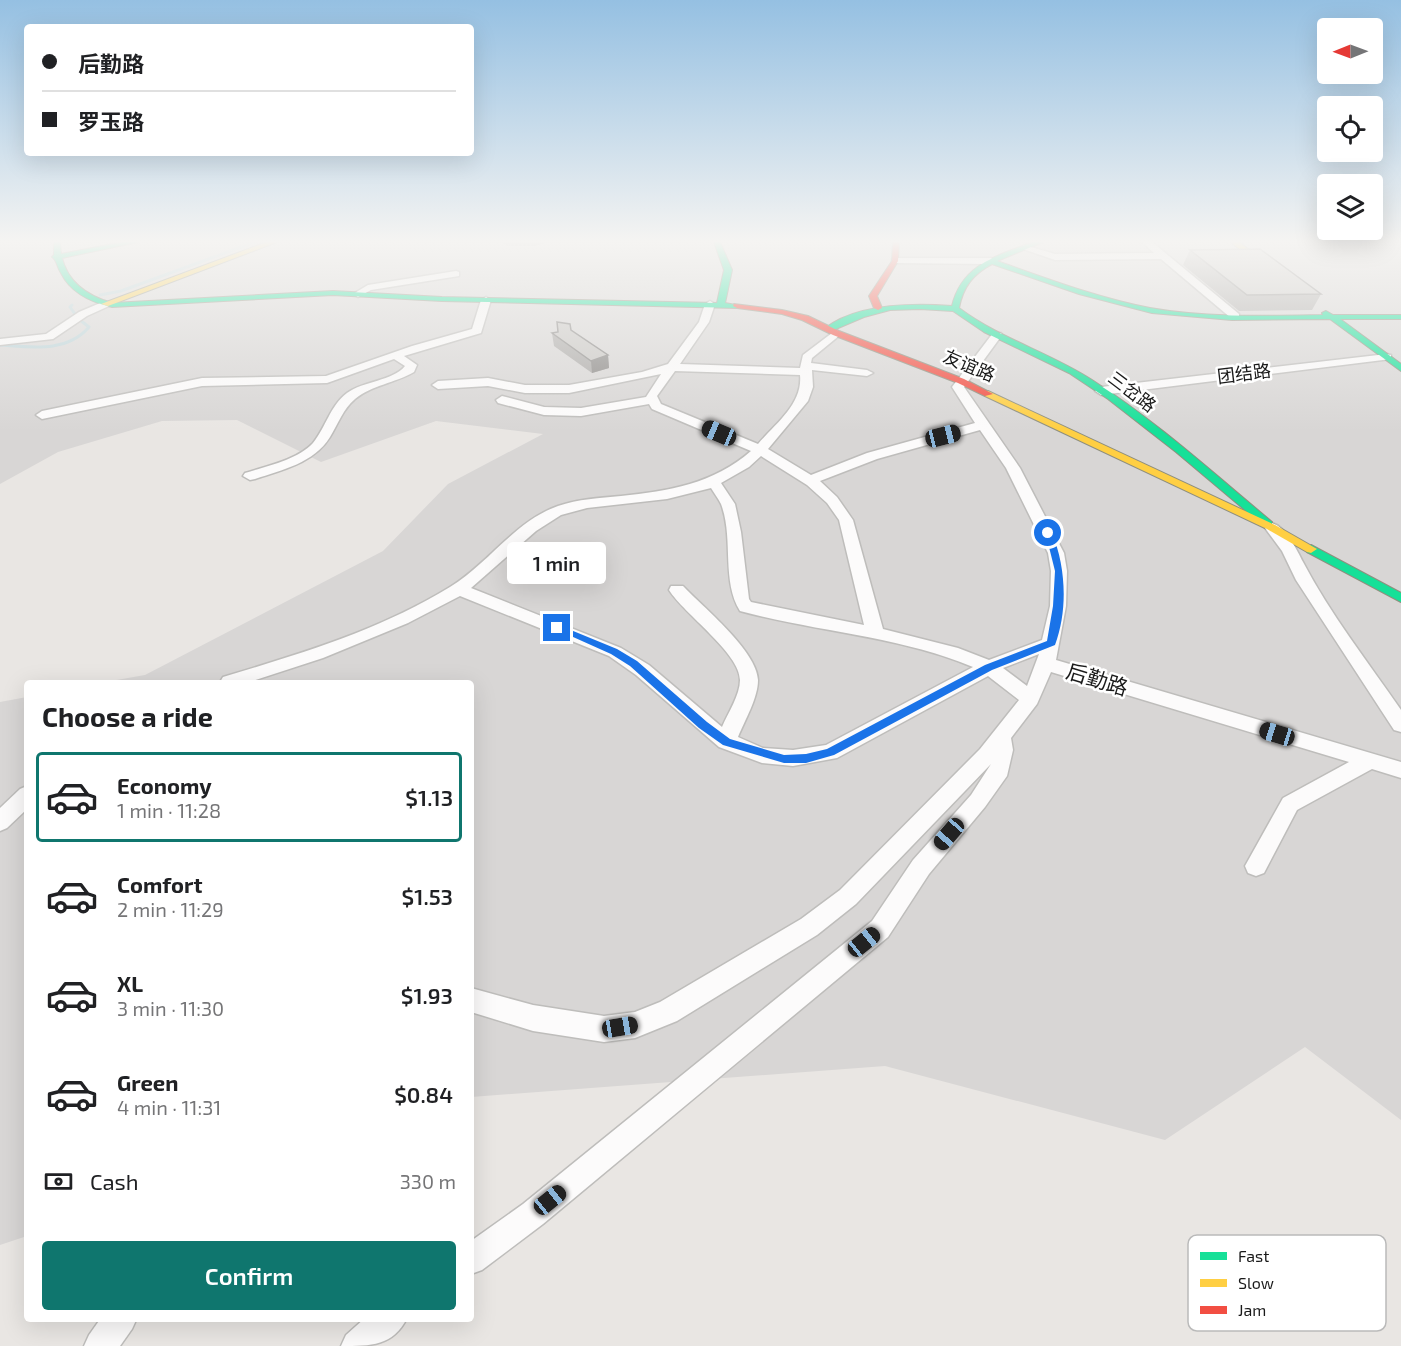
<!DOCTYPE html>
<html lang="en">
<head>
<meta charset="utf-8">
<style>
  body { margin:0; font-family:"Exo 2","Noto Sans SC",sans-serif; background:#f6f6f6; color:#202124; height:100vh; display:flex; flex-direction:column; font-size:22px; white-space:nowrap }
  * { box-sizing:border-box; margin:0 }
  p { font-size:20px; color:#757577 }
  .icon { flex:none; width:33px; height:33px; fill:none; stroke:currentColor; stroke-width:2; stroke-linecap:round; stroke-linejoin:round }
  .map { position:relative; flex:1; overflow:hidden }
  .panel { position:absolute; left:24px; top:680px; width:450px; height:642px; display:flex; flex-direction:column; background:#fff; border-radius:6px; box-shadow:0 6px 24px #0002 }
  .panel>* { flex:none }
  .top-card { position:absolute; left:24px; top:24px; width:450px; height:132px; border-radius:6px; box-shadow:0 6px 24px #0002; display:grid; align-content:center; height:132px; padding:0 18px; background:#fff }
  .needle { width:39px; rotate:269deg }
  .tools { position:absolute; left:1317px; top:18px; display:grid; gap:12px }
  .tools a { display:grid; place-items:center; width:66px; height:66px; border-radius:6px; background:#fff; box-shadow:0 6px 24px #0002; font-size:30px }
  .end { position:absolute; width:27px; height:27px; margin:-14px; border:8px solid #1a73e8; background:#fff; box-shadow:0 0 0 3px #fff }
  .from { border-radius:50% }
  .bubble { position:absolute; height:42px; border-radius:6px; background:#fff; box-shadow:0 6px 24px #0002; font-size:20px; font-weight:600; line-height:42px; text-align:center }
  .car { position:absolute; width:18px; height:36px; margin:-18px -9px; border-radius:8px; box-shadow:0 0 4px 2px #0007; background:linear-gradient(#222 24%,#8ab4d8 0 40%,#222 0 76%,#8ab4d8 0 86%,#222 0) }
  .top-card b { display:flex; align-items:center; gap:21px; height:57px; font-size:22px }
  .top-card b+b { border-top:2px solid #e0e0e0 }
  .top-card i { width:15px; height:15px; background:#202124 }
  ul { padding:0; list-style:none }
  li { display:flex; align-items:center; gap:18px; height:90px; margin:0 12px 9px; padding:0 6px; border:3px solid transparent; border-radius:6px }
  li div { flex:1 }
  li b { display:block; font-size:22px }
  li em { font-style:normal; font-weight:600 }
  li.on { border-color:#0f766e }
  li>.icon { width:54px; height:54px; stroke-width:1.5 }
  h2 { padding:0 18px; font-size:27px; line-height:72px }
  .pay { display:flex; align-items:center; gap:15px; height:66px; padding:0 18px; font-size:22px }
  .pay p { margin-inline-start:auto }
  .action { display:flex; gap:12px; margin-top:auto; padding:12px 18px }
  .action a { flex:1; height:69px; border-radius:6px; background:#0f766e; color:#fff; font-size:24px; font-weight:600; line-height:69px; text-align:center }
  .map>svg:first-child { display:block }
  .residential { fill:#d8d6d5 }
  .religious { fill:#d7d6d4 }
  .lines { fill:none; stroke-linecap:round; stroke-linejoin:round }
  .stream { stroke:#bad3d8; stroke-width:3 }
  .street-casing { stroke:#bebdbb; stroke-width:3 }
  .fast-casing { stroke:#8f8f7e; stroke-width:2 }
  .slow-casing { stroke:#8f8f7e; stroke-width:2 }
  .jam-casing { stroke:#8f8f7e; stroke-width:2 }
  .street { fill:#fcfbfb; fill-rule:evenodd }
  .fast { fill:#16e098; fill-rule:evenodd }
  .slow { fill:#ffcf43; fill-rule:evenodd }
  .jam { fill:#f24e42; fill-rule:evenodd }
  .wall { fill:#adaba9 }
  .shaded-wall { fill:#8d8b89 }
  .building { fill:#c9c7c4; stroke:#8d8b89; stroke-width:1.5 }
  .route { fill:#1a73e8 }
  .labels { text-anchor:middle; stroke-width:5; stroke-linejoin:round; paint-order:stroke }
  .far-street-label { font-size:18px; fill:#1a1a1a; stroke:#fff }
  .street-label { font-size:21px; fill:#1a1a1a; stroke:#fff }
  .key { fill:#fff; stroke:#bababa; stroke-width:1.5 }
  .key-label { font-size:16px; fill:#1a1a1a }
</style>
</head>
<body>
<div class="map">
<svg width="1401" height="1346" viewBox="0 0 1401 1346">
  <rect width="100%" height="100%" fill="#e9e6e3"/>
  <g class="residential">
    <polygon points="0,242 1401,242 1401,1120 1305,1047 1165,1140 885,1066 471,1097 471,682 105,682 145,675 383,551 448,484 543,434 436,421 321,462 237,420 162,421 58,452 0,484"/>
    <polygon points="27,697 27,1236 0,1245 0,702"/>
  </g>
  <polygon class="religious" points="413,242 680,242 692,251 668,287 502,291 407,247"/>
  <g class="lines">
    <g class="stream">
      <polyline points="100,295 121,291 255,242"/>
      <polyline points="72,305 70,307 75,314"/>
      <path d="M0,345c31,2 67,8 89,-18l-9,-7"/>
    </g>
    <g class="street-casing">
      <g id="street">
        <polygon points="1142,242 1152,242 1239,314 1239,318 1231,318 1161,259 1055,260 1020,248 1024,245 1055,254 1154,253"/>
        <polygon points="895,258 991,258 996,261 991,264 892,263 892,259"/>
        <polygon points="456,271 459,272 459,276 371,290 358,297 353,294 368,285"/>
        <path d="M486,297l5,3 -10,33 -77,23 13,9 -3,7c-19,11 -42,13 -59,27 -12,10 -17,25 -25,38 -16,26 -48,33 -75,42l-5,1 -7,-4 2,-3c22,-7 52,-13 68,-30 13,-16 17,-37 34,-50 16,-12 46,-12 58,-27l-11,-7 -67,24 -125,3 -160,33 -6,-4 6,-4 160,-33 124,-2 86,-30 60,-17 9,-29z"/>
        <polygon points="105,301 110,304 109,306 87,316 53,339 0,345 0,339 46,334 79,312"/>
        <path d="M710,301l5,3 -6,18 -29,42 120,4 3,-13 33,-25 5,3 -1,2 -28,23 -1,5 56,7 6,3 -6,3 -55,-6 1,17 -5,14 -40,48 43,26 56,-22 108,-30 -23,-36 41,-54h8l1,2 -38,52 56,81 44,85 3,18 -1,35 -10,54 345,102v16l-29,-9 -75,41 -33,63 -8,3 -8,-3 -3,-7 38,-68 66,-36 -298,-90 -14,32 -26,34 2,12 -6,26 -22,31 -56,67 -41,63 -345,287 -61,46 -11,4v-33l52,-37 349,-283 41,-61 58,-65 20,-31 -135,140 -39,31 -140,86 -42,17 -31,4 -71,-11 -62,-19v-24l62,17 71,11 31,-4 25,-10 141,-83 39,-29 140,-141 39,-49 -31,-24 -151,82 -44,8 -31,-3 -43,-16 -83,-72 -27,-19 -149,-60 -52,27 -85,35 -74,24h-29l3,-5c77,-23 157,-47 227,-90 38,-23 65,-66 108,-81 20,-7 42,-8 63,-10 48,-5 92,-12 130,-45l-99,-42 -3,-5 -68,12 -37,-1 -46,-12 -2,-3 6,-4 42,11 37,1 65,-11 15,-23 -92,19h-44l-37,-7 -50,3 -6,-4 6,-4 50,-3 37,7h44l73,-13 26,-8 31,-42 6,-18zM675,371l125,4c3,29 -25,49 -42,69l-97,-40 -4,-8zM980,430l26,38 42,85 3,18 -1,35 -8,34 -53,20 -31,-12 -75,-19 -30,-109 -16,-23 -17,-16 57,-22zM761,456l46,29 20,18 12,17 25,105 -113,-23 -2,-3 -8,-67 -6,-28 -14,-21 28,-16zM711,488c3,5 7,10 10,16 13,34 0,76 19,107 77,21 159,25 233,56l-147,78 -33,5 -30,-2 -25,-11c7,-17 20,-39 20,-57 -1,-29 -55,-73 -75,-94h-12l-2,4c15,24 71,63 71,90 0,15 -12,33 -18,47l-73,-62 -28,-17 -150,-60 65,-57 25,-16 26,-7 80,-9zM1039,654l-12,32 -24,-18z"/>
        <polygon points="1387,354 1391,355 1391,359 1101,395 1095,391 1101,387"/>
        <path d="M1272,523c14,4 25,27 31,39 27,52 65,100 98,148v22l-7,-2 -98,-150 -14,-29 -17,-23z"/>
        <polygon points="27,786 27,809 7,828 0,831 0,808 20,789"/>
        <polygon points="101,1318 137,1318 132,1329 120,1346 84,1346 89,1335"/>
        <path d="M365,1318h42c-14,28 -36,28 -66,28l5,-11z"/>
      </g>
    </g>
    <g class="fast-casing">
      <g id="fast">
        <path d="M54,242h6l1,12 62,-12h15l-76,16c6,25 26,38 50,45l221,-12 109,6 275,6 7,-33 -10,-28h6l12,28 -7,33 16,3 -4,2 -295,-7 -109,-6 -221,12c-21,-5 -41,-14 -51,-34 -4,-6 -4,-13 -9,-16l2,-2z"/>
        <path d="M1033,242h10l-46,19c51,18 101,37 153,47 57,10 116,8 173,7l-1,-2 4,-2 7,4h68v4h-61l61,45v7l-71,-52 -98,1 -80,-7 -73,-19 -87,-30c-19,10 -29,23 -33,44 41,31 90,44 133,72 64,41 121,93 180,142v4h-8l-88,-74 -68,-53 -39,-26 -85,-41 -31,-21 -33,-2 -30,1 -26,7 -33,14 -7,-2c33,-26 88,-26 128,-23 10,-42 45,-50 81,-64z"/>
        <polygon points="1311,545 1401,593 1401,602 1307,552 1305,549"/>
      </g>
    </g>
    <g class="slow-casing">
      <g id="slow">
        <polygon points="267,242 277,242 108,306 101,304"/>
        <polygon points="1231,242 1239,242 1275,271 1268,273"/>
        <polygon points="988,391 1275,525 1317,549 1311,553 1307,552 1267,529 985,396 985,392"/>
      </g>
    </g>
    <g class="jam-casing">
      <g id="jam">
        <polygon points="893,242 899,242 898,261 877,296 882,308 878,310 874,308 869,296 892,261"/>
        <polygon points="734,304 782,310 808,316 839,331 964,379 993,394 985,396 958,383 833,335 802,320 782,314 737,308 733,306"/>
      </g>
    </g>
    <use href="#street" class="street"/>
    <use href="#fast" class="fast"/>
    <use href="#slow" class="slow"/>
    <use href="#jam" class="jam"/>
  </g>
  <g class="wall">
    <polygon points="501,242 547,242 534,246 508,246"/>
    <polygon points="1190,250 1321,294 1312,310 1239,311 1183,265"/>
    <polygon points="571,330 608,355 609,368 592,373 554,346 552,333"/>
  </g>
  <g class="shaded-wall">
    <polygon points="533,242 547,242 534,246"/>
    <polygon points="608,355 609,368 592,373 591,361"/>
  </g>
  <g class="building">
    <polygon points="1260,249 1321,294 1247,295 1190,250"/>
    <polygon points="557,322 570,324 571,330 608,355 591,361 552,333 558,332"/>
  </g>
  <linearGradient id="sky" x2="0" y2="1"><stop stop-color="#95c0e2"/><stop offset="0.56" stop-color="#f5f4f2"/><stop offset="1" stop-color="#f5f4f2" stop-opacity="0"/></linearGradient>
  <rect width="1401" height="431" fill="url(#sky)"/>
  <path class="route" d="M1045,531l7,2c14,34 16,77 3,112l-63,25 -158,85 -28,8h-22l-61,-18 -24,-17 -69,-62 -19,-12 -58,-26 8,-2 56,23 20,12 70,61 23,17 54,16 22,-1 21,-5 158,-84 62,-24 6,-35 2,-35z"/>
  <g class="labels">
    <g class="far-street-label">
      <text transform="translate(969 366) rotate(23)" y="6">友谊路</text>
      <text transform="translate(1244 374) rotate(-7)" y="6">团结路</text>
      <text transform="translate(1132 392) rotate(37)" y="6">三岔路</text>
    </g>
    <g class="street-label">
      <text transform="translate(1097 680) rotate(17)" y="7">后勤路</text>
    </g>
  </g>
  <rect x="1188" y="1235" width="198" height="96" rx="9" class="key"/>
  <rect x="1200" y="1252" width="27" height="8" fill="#16e098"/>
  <rect x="1200" y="1279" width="27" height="8" fill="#ffcf43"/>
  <rect x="1200" y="1306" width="27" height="8" fill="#f24e42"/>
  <g class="key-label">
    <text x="1238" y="1262">Fast</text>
    <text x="1238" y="1289">Slow</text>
    <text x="1238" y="1316">Jam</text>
  </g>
</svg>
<div class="tools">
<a><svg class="needle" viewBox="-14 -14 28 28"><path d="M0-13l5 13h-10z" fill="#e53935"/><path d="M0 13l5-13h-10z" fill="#757577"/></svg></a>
<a><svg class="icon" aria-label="locate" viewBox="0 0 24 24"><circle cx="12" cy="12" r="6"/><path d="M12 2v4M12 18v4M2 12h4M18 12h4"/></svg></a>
<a><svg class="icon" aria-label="layers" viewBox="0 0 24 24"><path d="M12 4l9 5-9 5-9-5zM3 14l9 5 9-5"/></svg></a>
</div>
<i class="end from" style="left:1048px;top:533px"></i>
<i class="end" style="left:557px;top:628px"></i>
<div class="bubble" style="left:507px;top:542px;width:99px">1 min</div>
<i class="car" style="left:719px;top:433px;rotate:293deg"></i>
<i class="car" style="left:943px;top:436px;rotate:76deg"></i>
<i class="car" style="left:1277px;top:734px;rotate:287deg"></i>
<i class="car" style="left:949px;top:834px;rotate:221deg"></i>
<i class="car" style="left:864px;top:942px;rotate:51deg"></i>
<i class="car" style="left:620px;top:1027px;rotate:81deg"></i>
<i class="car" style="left:550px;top:1200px;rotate:51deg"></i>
<div class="top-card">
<b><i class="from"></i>后勤路</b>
<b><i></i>罗玉路</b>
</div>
<section class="panel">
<h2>Choose a ride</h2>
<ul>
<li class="on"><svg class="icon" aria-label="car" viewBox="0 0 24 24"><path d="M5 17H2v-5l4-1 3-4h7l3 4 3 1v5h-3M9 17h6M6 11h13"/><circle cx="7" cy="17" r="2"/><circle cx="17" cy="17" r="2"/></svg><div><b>Economy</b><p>1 min · 11:28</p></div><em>$1.13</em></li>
<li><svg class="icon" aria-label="car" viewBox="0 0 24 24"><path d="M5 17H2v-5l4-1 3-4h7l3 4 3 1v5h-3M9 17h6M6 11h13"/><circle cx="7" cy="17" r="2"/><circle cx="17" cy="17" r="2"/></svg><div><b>Comfort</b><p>2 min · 11:29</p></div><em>$1.53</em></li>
<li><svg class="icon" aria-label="car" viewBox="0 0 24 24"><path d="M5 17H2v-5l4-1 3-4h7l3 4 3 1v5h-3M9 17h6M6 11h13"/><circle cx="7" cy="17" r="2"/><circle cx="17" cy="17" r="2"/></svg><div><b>XL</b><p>3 min · 11:30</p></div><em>$1.93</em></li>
<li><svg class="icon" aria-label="car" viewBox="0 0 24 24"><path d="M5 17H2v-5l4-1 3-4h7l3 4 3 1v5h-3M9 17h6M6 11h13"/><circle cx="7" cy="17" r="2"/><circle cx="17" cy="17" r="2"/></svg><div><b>Green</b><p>4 min · 11:31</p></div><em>$0.84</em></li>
</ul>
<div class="pay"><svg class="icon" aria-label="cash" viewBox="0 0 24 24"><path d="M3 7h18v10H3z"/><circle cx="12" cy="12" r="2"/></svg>Cash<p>330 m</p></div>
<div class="action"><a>Confirm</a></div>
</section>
</div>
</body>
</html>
